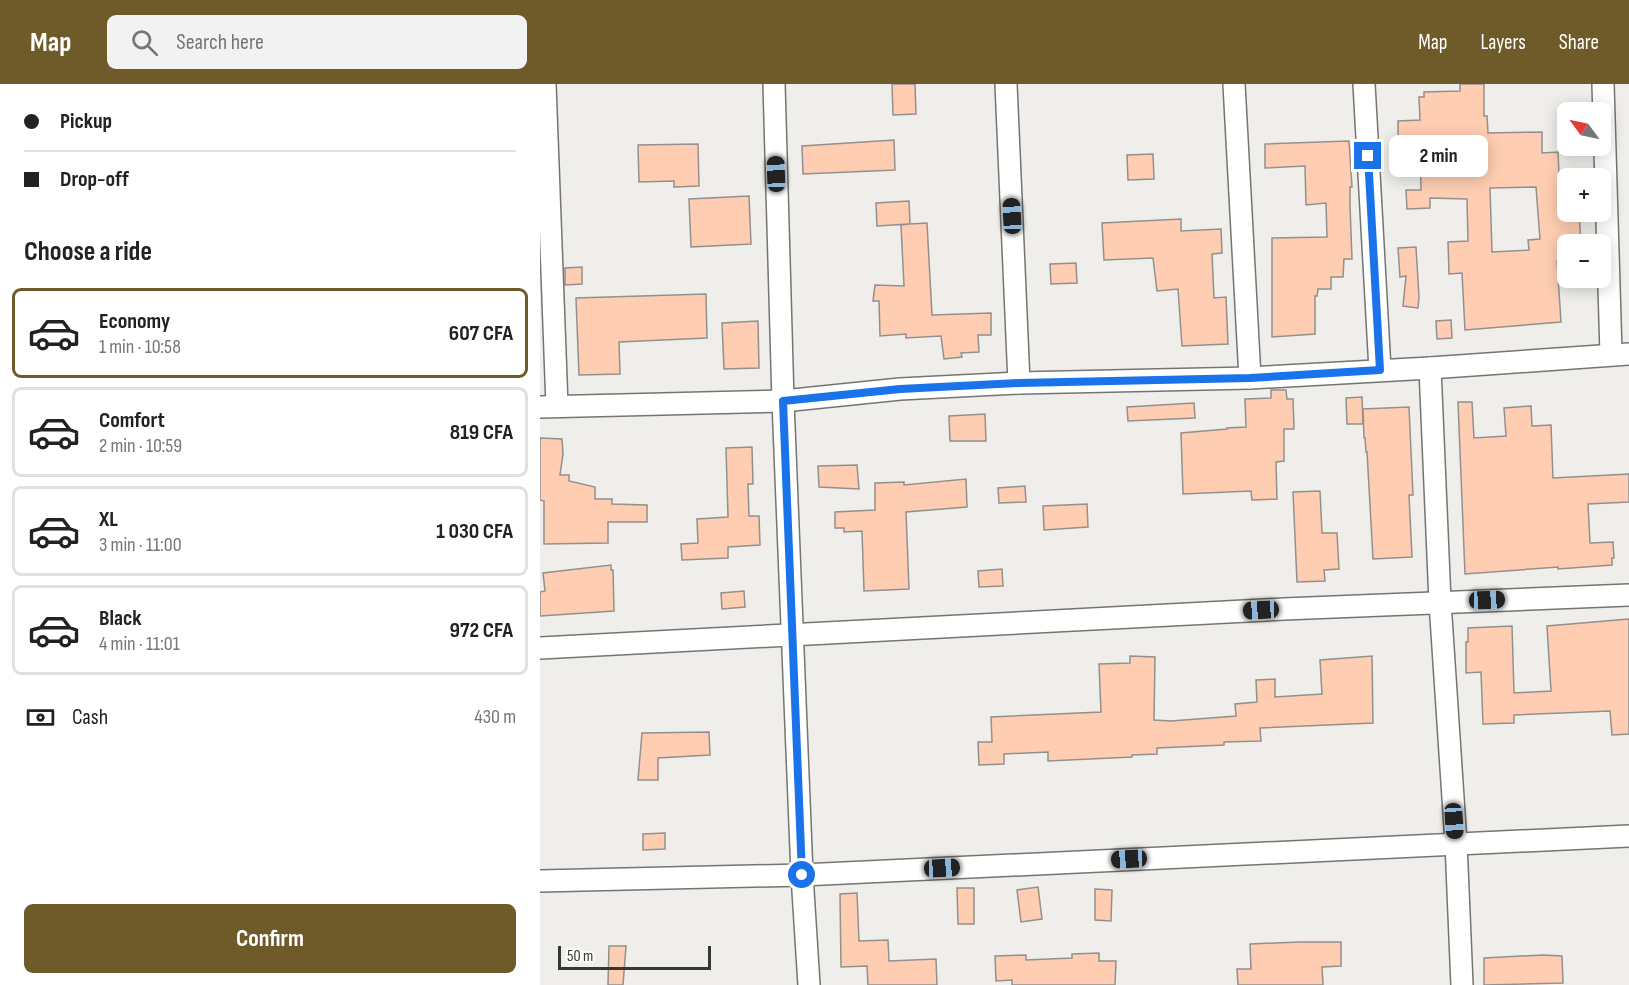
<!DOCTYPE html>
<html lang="en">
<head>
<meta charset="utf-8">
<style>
  body { margin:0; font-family:"Sofia Sans Condensed",sans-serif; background:#f2f2f2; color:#222; height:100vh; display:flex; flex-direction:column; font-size:22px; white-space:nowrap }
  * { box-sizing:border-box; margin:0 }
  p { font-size:20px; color:#767676 }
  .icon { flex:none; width:33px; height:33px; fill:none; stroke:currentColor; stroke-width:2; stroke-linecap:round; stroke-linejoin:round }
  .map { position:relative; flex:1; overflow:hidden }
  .details { display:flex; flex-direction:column; background:#fff; width:540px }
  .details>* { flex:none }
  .hud { display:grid; align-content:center; height:132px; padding:0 24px; background:#fff }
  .needle { width:39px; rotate:303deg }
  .controls { position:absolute; left:1017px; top:18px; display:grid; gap:12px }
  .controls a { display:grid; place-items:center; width:54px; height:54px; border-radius:9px; background:#fff; box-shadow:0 3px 15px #0003; font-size:30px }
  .scale { position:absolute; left:18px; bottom:15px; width:153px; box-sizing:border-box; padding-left:6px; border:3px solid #363634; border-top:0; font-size:16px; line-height:21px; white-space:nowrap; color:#363634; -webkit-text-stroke:4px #fcfbf7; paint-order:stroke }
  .end { position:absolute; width:27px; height:27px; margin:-14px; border:8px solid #1a73e8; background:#fff; box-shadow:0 0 0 3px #fff }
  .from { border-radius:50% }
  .bubble { position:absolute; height:42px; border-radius:9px; background:#fff; box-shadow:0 3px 15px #0003; font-size:20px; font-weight:700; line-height:42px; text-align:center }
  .car { position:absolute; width:18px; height:36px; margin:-18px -9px; border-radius:8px; box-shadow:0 0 4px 2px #0007; background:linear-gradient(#222 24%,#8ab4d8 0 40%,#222 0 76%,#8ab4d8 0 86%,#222 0) }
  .hud b { display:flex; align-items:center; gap:21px; height:57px; font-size:22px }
  .hud b+b { border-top:2px solid #e0e0e0 }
  .hud i { width:15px; height:15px; background:#222 }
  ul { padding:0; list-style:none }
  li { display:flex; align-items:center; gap:18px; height:90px; margin:0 12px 9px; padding:0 12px; border:3px solid #e0e0e0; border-radius:9px }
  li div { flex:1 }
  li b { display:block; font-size:22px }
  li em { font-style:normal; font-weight:700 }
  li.selected { border-color:#6e5b29 }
  li>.icon { width:54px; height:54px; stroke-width:1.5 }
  h2 { padding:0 24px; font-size:27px; line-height:72px }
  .pay { display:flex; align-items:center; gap:15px; height:66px; padding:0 24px; font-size:22px }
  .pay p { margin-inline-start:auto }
  .primary-button { display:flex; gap:12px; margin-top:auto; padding:12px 24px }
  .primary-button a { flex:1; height:69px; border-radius:9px; background:#6e5b29; color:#fff; font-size:24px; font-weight:700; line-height:69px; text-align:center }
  header { display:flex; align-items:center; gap:36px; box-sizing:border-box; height:84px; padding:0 30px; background:#6e5b29; color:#fff }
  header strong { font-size:28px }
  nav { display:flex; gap:33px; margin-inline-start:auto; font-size:21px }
  .search { width:420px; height:54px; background:#f2f2f2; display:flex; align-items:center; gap:15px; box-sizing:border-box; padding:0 21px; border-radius:9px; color:#767676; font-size:22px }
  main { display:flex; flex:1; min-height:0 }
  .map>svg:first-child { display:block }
  .building { fill:#fecdb2; stroke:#93908d; stroke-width:1.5; fill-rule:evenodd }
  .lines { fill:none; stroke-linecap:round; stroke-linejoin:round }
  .minor-casing { stroke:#757471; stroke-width:24 }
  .minor { stroke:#fff; stroke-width:21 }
  .route { stroke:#1a73e8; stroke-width:8 }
</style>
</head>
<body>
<header>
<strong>Map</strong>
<div class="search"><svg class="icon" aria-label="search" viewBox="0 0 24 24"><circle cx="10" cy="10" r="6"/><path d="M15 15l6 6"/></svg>Search here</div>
<nav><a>Map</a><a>Layers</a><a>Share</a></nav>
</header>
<main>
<section class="details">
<div class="hud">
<b><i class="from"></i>Pickup</b>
<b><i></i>Drop-off</b>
</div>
<h2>Choose a ride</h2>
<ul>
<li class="selected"><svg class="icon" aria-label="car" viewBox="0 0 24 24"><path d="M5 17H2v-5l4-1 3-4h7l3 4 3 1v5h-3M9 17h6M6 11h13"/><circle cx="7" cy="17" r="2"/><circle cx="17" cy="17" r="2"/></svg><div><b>Economy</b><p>1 min · 10:58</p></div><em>607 CFA</em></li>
<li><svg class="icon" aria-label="car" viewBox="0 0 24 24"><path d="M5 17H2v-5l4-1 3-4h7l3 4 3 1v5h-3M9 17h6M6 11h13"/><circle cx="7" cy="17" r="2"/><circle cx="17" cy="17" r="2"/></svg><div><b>Comfort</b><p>2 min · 10:59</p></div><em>819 CFA</em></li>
<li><svg class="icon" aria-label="car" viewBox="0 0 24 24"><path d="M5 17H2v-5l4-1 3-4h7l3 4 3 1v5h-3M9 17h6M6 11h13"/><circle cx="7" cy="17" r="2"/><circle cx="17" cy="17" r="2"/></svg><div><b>XL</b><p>3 min · 11:00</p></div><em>1 030 CFA</em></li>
<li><svg class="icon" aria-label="car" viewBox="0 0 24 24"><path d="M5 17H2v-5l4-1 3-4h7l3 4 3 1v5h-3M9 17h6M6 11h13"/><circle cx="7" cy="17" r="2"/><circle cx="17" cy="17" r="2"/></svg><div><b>Black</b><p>4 min · 11:01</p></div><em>972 CFA</em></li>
</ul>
<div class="pay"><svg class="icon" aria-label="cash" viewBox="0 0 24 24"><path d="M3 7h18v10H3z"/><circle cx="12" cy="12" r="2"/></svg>Cash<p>430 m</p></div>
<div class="primary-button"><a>Confirm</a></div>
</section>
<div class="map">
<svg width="1089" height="901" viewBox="0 0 1089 901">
  <rect width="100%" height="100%" fill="#efeeea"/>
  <g class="building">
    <polygon points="352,0 375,0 376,30 353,31"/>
    <path d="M920,0h24v32h3l1,17 54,-1v21l16,-1 1,21h3l1,39h16l2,32h-13v16l-11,1 4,61 -96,8 -3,-57 -13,1 -1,-32 20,-1 -1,-42 -37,-1v10l-23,1 -1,-19h15l-1,-43 -22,2v-28l22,-1 -1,-23h5v-5l36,-1zM996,103l4,52 -12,1 1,10 -37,2 -2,-64z"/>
    <polygon points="354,56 355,86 263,90 262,62"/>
    <polygon points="809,57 812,103 810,103 810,122 812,175 804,175 803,193 791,193 791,205 778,205 777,212 775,212 775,250 732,253 732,154 787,153 786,119 766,121 765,82 725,84 725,60"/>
    <polygon points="158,60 159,102 134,103 134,97 99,98 98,61"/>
    <polygon points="613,70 614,95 588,96 587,71"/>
    <polygon points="209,112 211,160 151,163 149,115"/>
    <polygon points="369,117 370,140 387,139 392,231 451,229 451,251 438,251 439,268 421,269 422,273 404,275 401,252 366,254 366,250 340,252 339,217 333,217 335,201 364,202 361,141 369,140 337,142 336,119"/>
    <polygon points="641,135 641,147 681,145 682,169 672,170 674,214 686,213 688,260 642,262 638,205 617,207 613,174 564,176 562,139"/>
    <polygon points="876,163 879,213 878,224 863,222 866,192 860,193 858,164"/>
    <polygon points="536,179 537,199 511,200 510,180"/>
    <polygon points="42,183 42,200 25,201 25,184"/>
    <polygon points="166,210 167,254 79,258 80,290 39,291 36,214"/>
    <polygon points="911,236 912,254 897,255 896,237"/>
    <polygon points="218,237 219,284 184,285 182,239"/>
    <polygon points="731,306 746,306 747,315 753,315 754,345 744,345 744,377 736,378 737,415 712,416 711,407 643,410 641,349 687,345 687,344 706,343 705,315 731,314"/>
    <polygon points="822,313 823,340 807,340 806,314"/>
    <polygon points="918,318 932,318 934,354 966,352 964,324 991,322 992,342 1011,341 1013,394 1089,390 1089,418 1048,420 1050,459 1073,458 1074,474 1072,474 1072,481 1018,485 1018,483 925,490"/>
    <polygon points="654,319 655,334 588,337 587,323"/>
    <polygon points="869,323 873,411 869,411 872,473 833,475 829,403 827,368 826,368 825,354 824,354 823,325"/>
    <polygon points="445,330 446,357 410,357 409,332"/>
    <polygon points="0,354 22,355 23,370 20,391 29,391 29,397 55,403 55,415 72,415 72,420 107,421 107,438 68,438 68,459 4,460 4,417 0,416"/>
    <polygon points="212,363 213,400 208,400 209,432 219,432 220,461 188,463 188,474 142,476 141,460 158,459 157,435 188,433 186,364"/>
    <polygon points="317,381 319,405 279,403 278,382"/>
    <polygon points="426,395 427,423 366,428 369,505 324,507 322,447 304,448 304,444 295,444 295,428 335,426 335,399 364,398 364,401"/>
    <polygon points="485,402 486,418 459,419 458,404"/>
    <polygon points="780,407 782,449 797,449 799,485 784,486 785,497 757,498 753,408"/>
    <polygon points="547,420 548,443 504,446 503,422"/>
    <polygon points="71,481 71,486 73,486 74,527 0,532 0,508 5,507 3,489"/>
    <polygon points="462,485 463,502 439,503 438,487"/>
    <polygon points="204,507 205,523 182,525 181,509"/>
    <polygon points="1089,535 1089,650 1072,651 1070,627 974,631 974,639 943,640 941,588 926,589 926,558 928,558 928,544 972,542 974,609 1011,607 1007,542"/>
    <polygon points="590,572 615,573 614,636 631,637 696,632 695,620 717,618 716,596 735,595 735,613 782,610 780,576 832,572 833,639 720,644 721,657 684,658 684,661 617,664 617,670 592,671 592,673 508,677 508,668 464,670 464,680 439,681 438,658 452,658 451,633 561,628 559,580 590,579"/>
    <polygon points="169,648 170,671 118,674 118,696 98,696 102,649"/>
    <polygon points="125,749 125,765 103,766 103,750"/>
    <polygon points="498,803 502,835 481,838 477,806"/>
    <polygon points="417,804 434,804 434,840 418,840"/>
    <polygon points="555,805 572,806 571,837 555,836"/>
    <polygon points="317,809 319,857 348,856 349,877 396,875 397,901 328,901 327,882 301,883 300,810"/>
    <polygon points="759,858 801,858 801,882 782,883 783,901 698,901 697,885 711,885 710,860"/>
    <polygon points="69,862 86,862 83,901 68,901"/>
    <polygon points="559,869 559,877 576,877 575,901 472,901 472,896 456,897 455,872 486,871 486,876 532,874 532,870"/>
    <polygon points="1003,871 1022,872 1023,899 944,901 944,874"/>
  </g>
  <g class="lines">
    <g class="minor-casing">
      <g id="minor">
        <polyline points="5,0 17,322"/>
        <polyline points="234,0 243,317 262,791 269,901"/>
        <polyline points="466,0 479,299"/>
        <polyline points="694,0 710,294"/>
        <polyline points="824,0 840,286"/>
        <polyline points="1063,0 1071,270"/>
        <polyline points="890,284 900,518 916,759 922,901"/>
        <polyline points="0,323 243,317 360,305 479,299 710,294 890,284 1089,270"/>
        <polyline points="0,564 744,525 1089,511"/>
        <polyline points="0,797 262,791 1089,752"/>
      </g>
    </g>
    <use href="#minor" class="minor"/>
  </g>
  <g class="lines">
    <polyline class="route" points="262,791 243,317 360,305 479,299 710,294 840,286 828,72"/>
  </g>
</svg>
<div class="controls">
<a><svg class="needle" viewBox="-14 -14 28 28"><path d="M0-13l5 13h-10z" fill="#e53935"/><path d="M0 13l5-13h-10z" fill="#767676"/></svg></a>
<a>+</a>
<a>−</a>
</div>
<div class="scale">50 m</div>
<i class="end from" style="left:262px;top:791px"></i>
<i class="end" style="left:828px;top:72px"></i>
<div class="bubble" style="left:849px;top:51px;width:99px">2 min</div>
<i class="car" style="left:236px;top:90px;rotate:358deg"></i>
<i class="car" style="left:472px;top:132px;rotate:357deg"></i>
<i class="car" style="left:947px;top:516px;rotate:88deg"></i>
<i class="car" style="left:721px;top:526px;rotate:267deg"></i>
<i class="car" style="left:914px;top:737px;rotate:176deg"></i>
<i class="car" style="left:589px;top:775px;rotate:267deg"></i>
<i class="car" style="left:402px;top:784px;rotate:87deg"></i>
</div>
</main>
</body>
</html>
